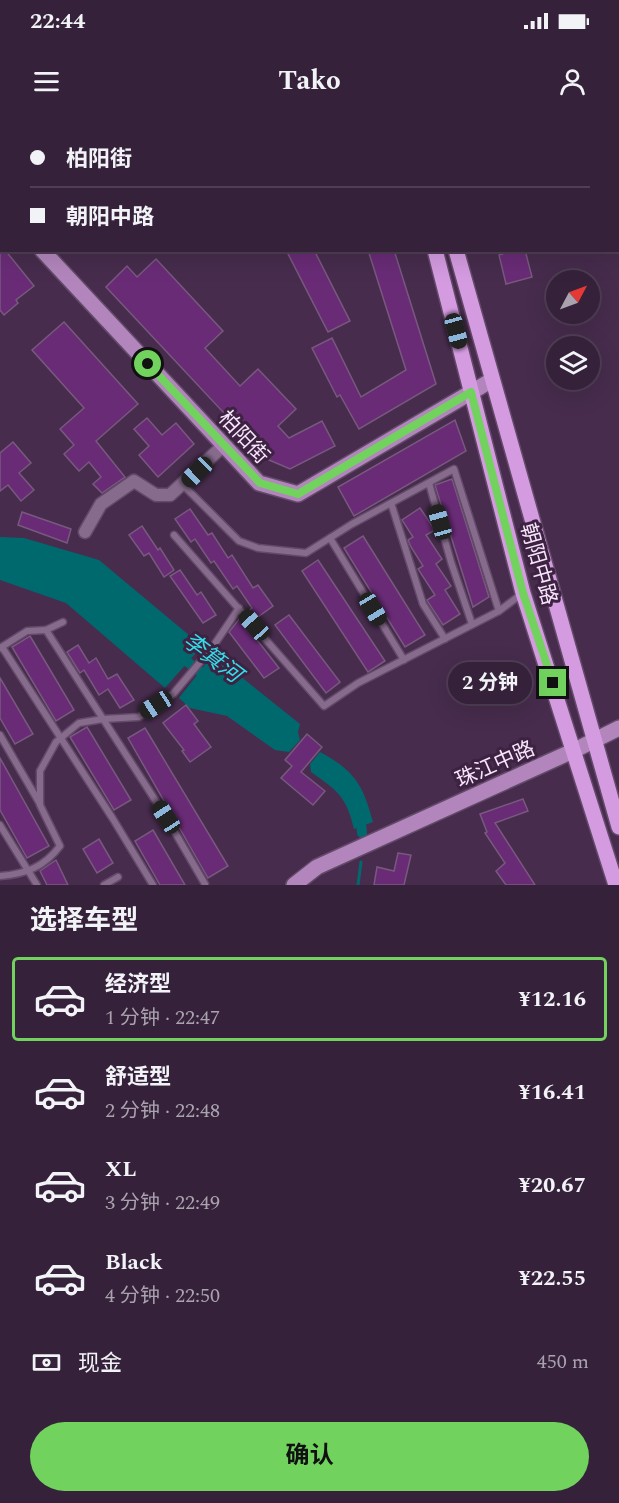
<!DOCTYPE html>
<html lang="zh">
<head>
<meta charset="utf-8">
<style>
  body { margin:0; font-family:Spectral,"Noto Sans SC",serif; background:#3d2942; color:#f1f3f6; height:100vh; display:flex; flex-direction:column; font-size:22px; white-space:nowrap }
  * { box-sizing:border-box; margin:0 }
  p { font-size:20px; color:#aaa3af }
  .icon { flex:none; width:33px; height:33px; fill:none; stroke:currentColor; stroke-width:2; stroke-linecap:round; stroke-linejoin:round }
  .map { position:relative; height:765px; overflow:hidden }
  .panel { display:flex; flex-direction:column; background:#35213a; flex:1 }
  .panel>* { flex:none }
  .guide { position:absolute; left:0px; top:0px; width:620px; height:132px; box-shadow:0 6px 24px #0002,0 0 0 2px #4f3e54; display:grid; align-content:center; height:132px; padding:0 30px; background:#35213a }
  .needle { width:39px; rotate:49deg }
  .controls { position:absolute; left:546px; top:150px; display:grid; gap:12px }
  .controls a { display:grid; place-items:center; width:54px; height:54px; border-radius:50%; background:#35213a; box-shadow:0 6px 24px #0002,0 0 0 2px #4f3e54; font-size:30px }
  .end { position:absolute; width:27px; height:27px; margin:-14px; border:8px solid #71d25e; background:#111; box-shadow:0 0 0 3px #111 }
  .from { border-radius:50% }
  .bubble { position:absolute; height:42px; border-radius:21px; background:#35213a; box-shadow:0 6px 24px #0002,0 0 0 2px #4f3e54; font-size:20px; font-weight:700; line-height:42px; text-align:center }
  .car { position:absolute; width:18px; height:36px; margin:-18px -9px; border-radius:8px; box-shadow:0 0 4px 2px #0007; background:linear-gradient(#222 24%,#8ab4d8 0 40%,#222 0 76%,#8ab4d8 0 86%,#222 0) }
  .guide b { display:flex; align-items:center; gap:21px; height:57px; font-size:22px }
  .guide b+b { border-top:2px solid #4f3e54 }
  .guide i { width:15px; height:15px; background:#f1f3f6 }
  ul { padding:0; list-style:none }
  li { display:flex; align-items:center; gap:18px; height:84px; margin:0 12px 9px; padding:0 18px; border:3px solid transparent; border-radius:6px }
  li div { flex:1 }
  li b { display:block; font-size:22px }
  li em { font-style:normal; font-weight:700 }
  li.current { border-color:#71d25e }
  li>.icon { width:54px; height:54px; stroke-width:1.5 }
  h2 { padding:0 30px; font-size:27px; line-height:72px }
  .pay { display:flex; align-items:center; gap:15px; height:66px; padding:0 30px; font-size:22px }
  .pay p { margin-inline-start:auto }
  .action { display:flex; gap:12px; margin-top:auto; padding:12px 30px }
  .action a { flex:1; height:69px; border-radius:36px; background:#71d25e; color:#111; font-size:24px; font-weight:700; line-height:69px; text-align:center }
  .status { display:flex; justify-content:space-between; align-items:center; height:42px; padding:0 30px; background:#35213a; direction:ltr }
  .status svg { height:16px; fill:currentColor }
  header { display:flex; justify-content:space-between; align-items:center; height:78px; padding:0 30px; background:#35213a; font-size:27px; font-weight:700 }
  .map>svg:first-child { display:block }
  .water { fill:#00696e }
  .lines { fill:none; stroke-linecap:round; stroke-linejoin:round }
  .stream { stroke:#00696e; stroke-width:3 }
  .canal { stroke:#00696e; stroke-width:10 }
  .building { fill:#692b76; stroke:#77597d; stroke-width:1.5 }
  .lane-casing { stroke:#634a69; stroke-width:9 }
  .street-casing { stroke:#634a69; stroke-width:15 }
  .secondary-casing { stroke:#634a69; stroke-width:18 }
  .primary-casing { stroke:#634a69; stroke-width:18 }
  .lane { stroke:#876b8c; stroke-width:6 }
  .street { stroke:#876b8c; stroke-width:12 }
  .secondary { stroke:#b286bc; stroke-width:15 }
  .primary { stroke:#d49be0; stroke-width:15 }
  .route { stroke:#71d25e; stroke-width:8 }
  .labels { text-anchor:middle; stroke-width:6; stroke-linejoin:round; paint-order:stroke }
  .street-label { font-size:21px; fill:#f7e6fb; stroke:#3d2242 }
  .water-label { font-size:22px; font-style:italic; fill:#32dee7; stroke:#3d2242 }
</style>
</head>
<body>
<div class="status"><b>22:44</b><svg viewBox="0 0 49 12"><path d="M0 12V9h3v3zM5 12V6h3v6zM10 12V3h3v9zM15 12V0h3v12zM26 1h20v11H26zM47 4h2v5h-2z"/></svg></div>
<header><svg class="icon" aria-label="menu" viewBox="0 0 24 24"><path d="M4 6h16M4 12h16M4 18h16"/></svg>Tako<svg class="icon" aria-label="person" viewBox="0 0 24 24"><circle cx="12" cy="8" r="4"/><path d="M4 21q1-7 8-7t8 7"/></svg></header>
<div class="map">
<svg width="619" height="765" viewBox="0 0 619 765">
  <rect width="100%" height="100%" fill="#472c4d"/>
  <g class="water">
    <polygon points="0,417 24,418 99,440 202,526 165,568 66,483 0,460"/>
    <polygon points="211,537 221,545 230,548 300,604 298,612 300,620 289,632 275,630 227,596 190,588 179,578"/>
    <path d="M320,632c35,19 43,33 53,70l-19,7c-8,-33 -16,-38 -43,-57l-1,-8z"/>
  </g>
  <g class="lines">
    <polyline class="stream" points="358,765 361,742"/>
    <g class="canal">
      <polyline points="177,534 210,559"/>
      <polyline points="360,692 362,713"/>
    </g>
  </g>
  <g class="building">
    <polygon points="0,124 2,130 5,130 34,166 16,180 18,183 4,195 0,190"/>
    <polygon points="286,130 314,130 350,201 328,212"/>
    <polygon points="368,130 394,130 436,264 359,309 340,275 337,277 312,228 332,218 361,277 406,250"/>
    <polygon points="515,130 525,130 532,157 506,164 499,135"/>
    <polygon points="156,139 223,211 205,228 240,266 258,249 296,289 278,306 289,318 322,301 335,326 290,349 267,339 106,167 127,146 137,157"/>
    <polygon points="64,202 138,284 96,321 125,357 102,373 93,364 101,357 89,342 79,351 64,334 74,325 60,309 84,288 32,230"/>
    <polygon points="147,298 162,315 176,303 194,324 158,357 139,335 149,326 134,309"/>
    <polygon points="455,300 466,331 354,396 338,367"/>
    <polygon points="13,322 31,343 19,353 34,370 21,381 8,365 0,371 0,333"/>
    <polygon points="452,359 489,477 473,487 435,365"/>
    <polygon points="420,388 435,410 426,415 442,439 436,444 451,466 445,470 460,494 443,505 428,482 427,480 435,475 418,449 423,446 411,427 408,420 413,417 402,400"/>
    <polygon points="190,389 208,415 212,413 228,438 232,435 253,468 258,465 273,486 255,499 248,491 252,488 237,466 233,469 214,441 211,443 195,419 191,422 175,399"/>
    <polygon points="22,392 71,409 67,423 18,405"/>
    <polygon points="142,406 158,430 160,428 174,450 164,457 149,433 144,436 129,415"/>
    <polygon points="363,416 425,515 405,527 344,428"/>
    <polygon points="318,440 385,541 368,552 302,451"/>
    <polygon points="180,450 197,475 201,472 216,495 203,503 170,456"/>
    <polygon points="289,495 340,562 326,573 275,505"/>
    <polygon points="240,498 279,548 264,558 229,512"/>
    <polygon points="30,516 74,590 56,601 12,527"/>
    <polygon points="78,525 89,543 96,538 108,559 117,554 134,580 120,588 108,569 99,575 84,550 80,553 67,532"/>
    <polygon points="0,558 33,614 15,624 0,598"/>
    <polygon points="186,585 198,601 194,604 211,627 190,642 182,631 184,630 163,603"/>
    <polygon points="87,607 131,680 114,690 70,617"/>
    <polygon points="145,608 228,746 208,758 128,618"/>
    <polygon points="307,614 322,627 301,652 325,671 313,685 281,658 292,646 285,640"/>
    <polygon points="0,638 49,726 27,738 0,690"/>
    <polygon points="523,679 528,691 495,703 535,765 506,765 496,751 505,743 485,713 487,712 480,694"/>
    <polygon points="153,710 185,765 160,765 135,721"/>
    <polygon points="99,719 113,743 97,753 83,729"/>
    <polygon points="398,733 411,735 404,765 374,765 377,747 394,751"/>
    <polygon points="56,740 68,765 47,765 40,751"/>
  </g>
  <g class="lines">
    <g class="lane-casing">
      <g id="lane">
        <polyline points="429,363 451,442 472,504"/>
        <polyline points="183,365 239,421 258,428 306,433 352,404 454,349 499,491"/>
        <polyline points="391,383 423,484 445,519"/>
        <polyline points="174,415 324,586 358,563 499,491 523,473"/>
        <polyline points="330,418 404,540"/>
        <polyline points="63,502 46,510 166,697 205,764"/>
        <polyline points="2,527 113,699 153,765"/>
        <polyline points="0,528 27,511 46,510"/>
        <polyline points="0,615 40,684"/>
        <polyline points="0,705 37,765"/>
        <path d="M0,756c26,-2 44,-9 60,-30l-20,-41v-34l16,-29 23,-19 24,-4 36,-2 34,-23 39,-46 27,-40"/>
        <polyline points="104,765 118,757"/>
      </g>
    </g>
    <g class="street-casing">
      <g id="street">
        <polyline points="618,61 619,60"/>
        <polyline points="85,412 101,384 134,361 156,375 170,375 224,325"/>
      </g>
    </g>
    <g class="secondary-casing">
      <g id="secondary">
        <polyline points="0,85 2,87"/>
        <polyline points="42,130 259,363 298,374 492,260"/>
        <polyline points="294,765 317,747 575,630 619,608"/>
      </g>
    </g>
    <g class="primary-casing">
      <g id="primary">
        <polyline points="401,0 402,2"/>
        <polyline points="422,0 422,2"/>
        <polyline points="435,130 523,473 616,765"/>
        <polyline points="456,130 619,707"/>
      </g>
    </g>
    <use href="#lane" class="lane"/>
    <use href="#street" class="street"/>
    <use href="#secondary" class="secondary"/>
    <use href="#primary" class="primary"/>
  </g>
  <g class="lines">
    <polyline class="route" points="148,244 260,363 298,374 471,272 523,473 553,563"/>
  </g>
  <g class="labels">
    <g class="street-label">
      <text transform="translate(244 317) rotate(47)" y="7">柏阳街</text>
      <text transform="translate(539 444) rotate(74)" y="7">朝阳中路</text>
      <text transform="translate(495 644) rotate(-24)" y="7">珠江中路</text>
    </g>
    <g class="water-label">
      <text transform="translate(213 537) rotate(37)" y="8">李箕河</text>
    </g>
  </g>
</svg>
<div class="controls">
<a><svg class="needle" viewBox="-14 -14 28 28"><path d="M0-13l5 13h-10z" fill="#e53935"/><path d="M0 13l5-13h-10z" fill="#aaa3af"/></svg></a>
<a><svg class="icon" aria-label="layers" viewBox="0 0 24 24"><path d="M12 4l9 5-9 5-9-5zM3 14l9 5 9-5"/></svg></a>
</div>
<i class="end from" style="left:148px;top:244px"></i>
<i class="end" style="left:553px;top:563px"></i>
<div class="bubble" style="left:448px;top:542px;width:84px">2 分钟</div>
<i class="car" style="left:456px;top:211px;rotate:165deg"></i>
<i class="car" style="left:197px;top:352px;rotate:226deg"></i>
<i class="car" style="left:440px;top:402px;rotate:344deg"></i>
<i class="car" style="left:373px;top:489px;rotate:149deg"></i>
<i class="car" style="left:254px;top:505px;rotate:318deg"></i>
<i class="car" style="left:156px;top:585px;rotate:237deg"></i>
<i class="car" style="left:166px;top:697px;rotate:327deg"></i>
<div class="guide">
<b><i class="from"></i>柏阳街</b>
<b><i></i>朝阳中路</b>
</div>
</div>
<section class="panel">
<h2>选择车型</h2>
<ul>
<li class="current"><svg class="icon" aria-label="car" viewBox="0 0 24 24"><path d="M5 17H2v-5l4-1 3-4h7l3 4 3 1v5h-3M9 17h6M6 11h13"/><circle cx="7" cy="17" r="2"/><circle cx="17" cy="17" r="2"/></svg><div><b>经济型</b><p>1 分钟 · 22:47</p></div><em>¥12.16</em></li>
<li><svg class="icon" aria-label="car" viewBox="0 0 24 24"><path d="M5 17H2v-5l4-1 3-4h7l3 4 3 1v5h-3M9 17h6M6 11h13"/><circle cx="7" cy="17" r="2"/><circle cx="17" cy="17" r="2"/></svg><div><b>舒适型</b><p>2 分钟 · 22:48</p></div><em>¥16.41</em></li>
<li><svg class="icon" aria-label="car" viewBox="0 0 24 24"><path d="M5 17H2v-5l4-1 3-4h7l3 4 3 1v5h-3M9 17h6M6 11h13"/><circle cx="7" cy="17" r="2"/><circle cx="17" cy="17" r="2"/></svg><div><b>XL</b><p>3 分钟 · 22:49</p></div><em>¥20.67</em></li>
<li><svg class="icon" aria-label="car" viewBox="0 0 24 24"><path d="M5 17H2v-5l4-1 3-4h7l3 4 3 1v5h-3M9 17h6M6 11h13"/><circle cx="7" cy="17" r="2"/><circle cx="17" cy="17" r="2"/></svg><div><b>Black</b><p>4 分钟 · 22:50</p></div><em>¥22.55</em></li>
</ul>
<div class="pay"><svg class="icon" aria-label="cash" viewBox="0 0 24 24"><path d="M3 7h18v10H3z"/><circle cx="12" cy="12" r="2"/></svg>现金<p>450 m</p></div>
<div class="action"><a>确认</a></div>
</section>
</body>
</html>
